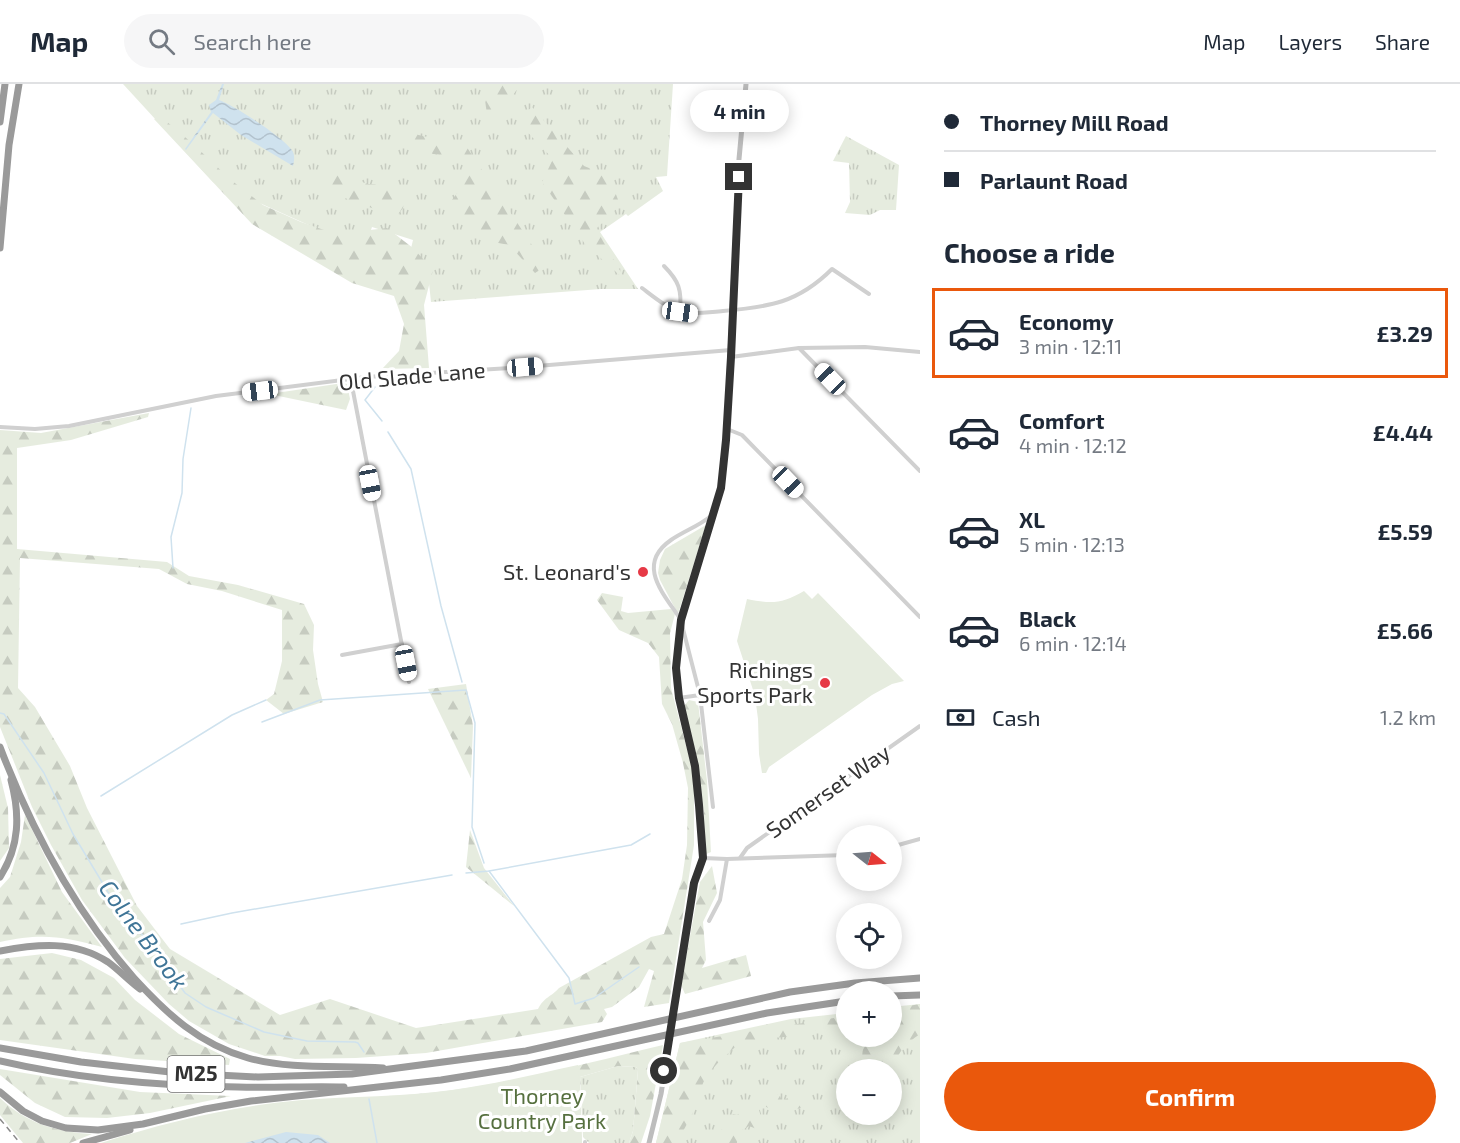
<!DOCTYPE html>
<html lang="en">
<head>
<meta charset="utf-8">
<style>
  body { margin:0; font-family:"Exo 2",sans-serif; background:#f6f6f7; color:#1f2937; height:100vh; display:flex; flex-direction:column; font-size:22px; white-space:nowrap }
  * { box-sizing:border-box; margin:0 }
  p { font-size:20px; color:#747a83 }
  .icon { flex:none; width:33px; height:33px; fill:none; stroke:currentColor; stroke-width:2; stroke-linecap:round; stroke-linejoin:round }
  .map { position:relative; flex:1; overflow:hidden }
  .side { display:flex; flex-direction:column; background:#fff; width:540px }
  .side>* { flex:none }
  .guide { display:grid; align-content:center; height:132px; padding:0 24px; background:#fff }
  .needle { width:39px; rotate:107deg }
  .buttons { position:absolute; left:836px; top:741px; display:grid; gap:12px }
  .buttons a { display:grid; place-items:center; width:66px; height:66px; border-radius:50%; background:#fff; box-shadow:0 3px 15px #0003; font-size:30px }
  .end { position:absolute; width:27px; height:27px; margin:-14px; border:8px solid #333; background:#fff; box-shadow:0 0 0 3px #fff }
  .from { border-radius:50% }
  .bubble { position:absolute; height:42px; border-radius:21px; background:#fff; box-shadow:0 3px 15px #0003; font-size:20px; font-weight:700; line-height:42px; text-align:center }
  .car { position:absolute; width:18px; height:36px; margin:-18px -9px; border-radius:8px; box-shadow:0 0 4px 2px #0007; background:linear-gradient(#fff 24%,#345 0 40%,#fff 0 76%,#345 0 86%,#fff 0) }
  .guide b { display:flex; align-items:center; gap:21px; height:57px; font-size:22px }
  .guide b+b { border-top:2px solid #e0e1e3 }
  .guide i { width:15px; height:15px; background:#1f2937 }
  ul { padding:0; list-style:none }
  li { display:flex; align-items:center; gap:18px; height:90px; margin:0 12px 9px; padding:0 12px; border:3px solid transparent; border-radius:0px }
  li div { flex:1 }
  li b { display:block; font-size:22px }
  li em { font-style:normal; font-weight:700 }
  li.active { border-color:#ea580c }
  li>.icon { width:54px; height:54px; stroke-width:1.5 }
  h2 { padding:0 24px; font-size:27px; line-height:72px }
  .pay { display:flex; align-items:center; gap:15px; height:66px; padding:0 24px; font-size:22px }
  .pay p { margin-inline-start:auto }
  .action { display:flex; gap:12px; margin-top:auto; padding:12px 24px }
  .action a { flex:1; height:69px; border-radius:36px; background:#ea580c; color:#fff; font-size:24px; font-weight:700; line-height:69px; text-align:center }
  header { display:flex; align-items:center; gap:36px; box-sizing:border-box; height:84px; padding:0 30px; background:#fff; border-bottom:2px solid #e0e1e3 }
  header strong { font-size:28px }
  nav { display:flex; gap:33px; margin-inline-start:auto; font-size:21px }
  .search { width:420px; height:54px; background:#f6f6f7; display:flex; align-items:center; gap:15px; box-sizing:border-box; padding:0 21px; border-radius:33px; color:#747a83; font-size:22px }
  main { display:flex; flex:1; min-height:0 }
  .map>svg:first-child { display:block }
  .grass { fill:url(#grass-tufts); fill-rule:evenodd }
  .forest { fill:url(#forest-firs) }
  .green { fill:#e6ecdf }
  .water { fill:url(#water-waves) }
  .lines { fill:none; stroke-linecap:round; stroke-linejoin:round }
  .stream { stroke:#cfe2ee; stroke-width:1.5 }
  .street { stroke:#d0d0d0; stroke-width:4 }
  .secondary { stroke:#bdbdbd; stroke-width:5 }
  .highway { stroke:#9a9a9a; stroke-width:7 }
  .rail { stroke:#888; stroke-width:1.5; stroke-dasharray:6 4.5; stroke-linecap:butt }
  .route { stroke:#333; stroke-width:8 }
  .poi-dot { fill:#e63946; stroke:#fff; stroke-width:2 }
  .labels { text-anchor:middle; stroke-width:6; stroke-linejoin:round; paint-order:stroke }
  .shield { fill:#fff; stroke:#707070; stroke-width:1.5 }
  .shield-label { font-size:21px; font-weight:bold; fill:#333 }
  .street-label { font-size:22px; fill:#333; stroke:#fff }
  .poi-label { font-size:22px; fill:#333; stroke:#fff; text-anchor:end }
  .park-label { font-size:22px; fill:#56703f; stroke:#fff }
  .water-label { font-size:24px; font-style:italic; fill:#3f7597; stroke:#fff }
</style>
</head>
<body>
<header>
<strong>Map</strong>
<div class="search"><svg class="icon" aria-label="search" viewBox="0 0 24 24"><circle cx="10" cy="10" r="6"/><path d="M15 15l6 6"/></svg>Search here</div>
<nav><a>Map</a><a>Layers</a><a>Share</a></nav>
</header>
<main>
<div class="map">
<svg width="920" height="1059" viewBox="0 0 920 1059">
  <defs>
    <pattern id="grass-tufts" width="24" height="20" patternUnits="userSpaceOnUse" patternTransform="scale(1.5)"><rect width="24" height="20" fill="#e6ecdf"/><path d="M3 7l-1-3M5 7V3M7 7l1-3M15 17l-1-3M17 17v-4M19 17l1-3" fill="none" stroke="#c6cbc0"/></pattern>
    <pattern id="forest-firs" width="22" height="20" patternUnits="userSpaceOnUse" patternTransform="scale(1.5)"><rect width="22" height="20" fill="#e6ecdf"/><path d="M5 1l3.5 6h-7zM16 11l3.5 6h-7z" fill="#c6cbc0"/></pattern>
    <pattern id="water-waves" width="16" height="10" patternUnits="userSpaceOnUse" patternTransform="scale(1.5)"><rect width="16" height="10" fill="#cfe2ee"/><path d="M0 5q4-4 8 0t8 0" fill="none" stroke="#b2c2cd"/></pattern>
  </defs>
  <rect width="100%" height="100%" fill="#fff"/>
  <g class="grass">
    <polygon points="123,0 673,0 667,92 656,93 663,107 628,132 626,130 600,148 638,205 601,205 431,218 428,190 407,181 413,156 372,143 364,166 213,98"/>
    <polygon points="846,52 899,81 896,126 880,126 870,131 845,129 850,118 849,79 833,77"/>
    <path d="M920,920v139h-264l24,-100 111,-24 55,-6v23h45v-29zM846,986h45v44h-45z"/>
    <polygon points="618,982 636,983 638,986 633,1047 629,1059 589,1059 583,1053 580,993"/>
  </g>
  <g class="forest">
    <polygon points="483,0 521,0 496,34 487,31"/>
    <polygon points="532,23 584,82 609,92 620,121 596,145 626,197 585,160 542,98 553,75 517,37"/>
    <polygon points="160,32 192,59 231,96 263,121 301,138 347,154 370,146 387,144 413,164 433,186 424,221 429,284 382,285 399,267 404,240 394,212 352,199 252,140 154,35"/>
    <polygon points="384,43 466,62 546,182 535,189 509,161 488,157 451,117 462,103 465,74 433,70"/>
    <polygon points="309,90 341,91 368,100 404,102 413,110 404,117 403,124 396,133 326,107"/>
    <polygon points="343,299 347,300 350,315 346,326 269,310"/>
    <path d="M149,329l-1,4 -77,23 -54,8v101l150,13 22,14 49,9 66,19 10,21 -1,25 5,34 5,18 -39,12 -18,-14 8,-6 8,-33v-51l-60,-19 -35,-7 -28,-15 -139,-11 -2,130 17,19 35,59 17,42 50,98 33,43 110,66 50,-16 86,29 122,-19c7,-13 12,-11 21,-21l92,-51 13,-3 18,-55 5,-34 1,-57 -5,-25 -11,-39 -10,-20 -3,-47 -11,-14 -29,-13 -22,-30 5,-7 21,4 -2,14 7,2 43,-4 4,5 -5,19 1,55 21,80 2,19v58l-25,158 -25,4 10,-36 -5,-2 -10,18 -27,20 -8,2 3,5 -5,8 -176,31 -70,5 -61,1 -15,-3h-15l-36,-12 -40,-23 -20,-17 -44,-46 -43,-58 -31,-55 -19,-38 -32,-80v-297l41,3z"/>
    <polygon points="706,441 705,444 678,530 660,496 658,489 660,476 665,465"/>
    <polygon points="466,600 473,642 471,694 428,605"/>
    <polygon points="689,616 698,618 707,697 711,768 704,771 704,729 684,622"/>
    <polygon points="0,691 8,724 9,764 0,777"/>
    <path d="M25,731l37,77 40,55c-39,-11 -62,-14 -102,-5v-54l10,-11 11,-35z"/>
    <polygon points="470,746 484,784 514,822 466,783"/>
    <polygon points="712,782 717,809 703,838 706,876 702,884 746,871 751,892 685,910 681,901 700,798"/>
    <polygon points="52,869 81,876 114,894 135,916 179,950 230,975 229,981 135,975 0,956 0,875"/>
    <path d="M920,920v30c-31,21 -23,31 -29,63v-27l-30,-1 2,-22 5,-10 23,-1v-27z"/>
    <path d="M846,932v13l-20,-4 -19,10 -34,3 -10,4 -22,-1c-12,13 -26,22 -36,38 -3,5 -4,11 -6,17 -5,17 -14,32 -23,47h-20l24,-100z"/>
    <path d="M663,961l-13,71 -9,27h-12l4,-12 5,-61 -2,-3 -18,-1 -38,11 2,66 -194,-47c91,-3 186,-30 275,-51z"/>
    <polygon points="0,985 140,1008 231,1012 150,1029 107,1034 65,1033 35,1019 0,991"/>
    <polygon points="810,1005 805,1022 785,1030 781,1028 785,1022 782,1020 768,1024 765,1022 766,1017 763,1016 771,1007 780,1012 782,1017 799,1008 807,1009"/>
    <path d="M0,1014c26,25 56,34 92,36l-22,9h-47l-23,-28z"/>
    <path d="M742,1021l17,5 3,10 6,-3v7l-3,6 -3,1 -13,-5c-8,6 -12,3 -12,17h-31l10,-7 2,-5c6,-2 11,-3 15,-9l-3,-4 3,-4 4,1 4,-3z"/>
  </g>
  <g class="green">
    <path d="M804,507l8,8 6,-6 86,88 -12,3 -20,11 -103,72 -3,6h-4l-3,-19 -1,-35 -3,-23 -18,-55 10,-42c24,5 35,5 57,-8z"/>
    <path d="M578,981l4,78h-481c65,-21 132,-37 201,-43 50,-4 100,-3 150,-10 43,-6 84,-16 126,-25z"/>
  </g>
  <g class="water">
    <path d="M222,0h2l-5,16c13,4 69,40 74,52 2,5 1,9 0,14l-52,-31 -28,-22 -27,37 -1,-1 26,-37 -2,-7 7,-5z"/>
    <polygon points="286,1048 318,1051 330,1059 245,1059"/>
  </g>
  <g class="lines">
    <g class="stream">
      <polyline points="375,303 365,316 382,337"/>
      <polyline points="388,348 411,385 441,522 462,598"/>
      <polyline points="173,484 171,453 182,409 183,375 191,324"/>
      <polyline points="0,629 4,630 44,689 73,750 108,808 156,868 185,909 206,923 264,948 307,957 355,958 358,959 364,968"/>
      <polyline points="262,638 320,616 466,606 475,639 472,743 484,779"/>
      <polyline points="101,712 232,631 266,616"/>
      <polyline points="489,787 569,894 575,920 594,914 639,883"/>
      <polyline points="466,789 489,787 631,761 650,750"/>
      <polyline points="181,840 232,829 452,791"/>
      <polyline points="369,1015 377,1059"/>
    </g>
    <g class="street">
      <path d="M664,182c15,15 18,24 16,46"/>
      <path d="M642,204c12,9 25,20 39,24 14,3 28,0 42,-1 46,-4 75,-8 109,-42l37,25"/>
      <polyline points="799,264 920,387"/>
      <polyline points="731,273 799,264 865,263 920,268"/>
      <polyline points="357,295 353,307 409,598"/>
      <polyline points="0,343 35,345 69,342 216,312 366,293 525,283 731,266"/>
      <polyline points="727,345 742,351 920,533"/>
      <path d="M681,536c-17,-26 -46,-55 -10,-80 13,-9 28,-14 40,-24"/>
      <polyline points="682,541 700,611 713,723"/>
      <polyline points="342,571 402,560"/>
      <polyline points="679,614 700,611"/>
      <polyline points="891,763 920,755"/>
      <polyline points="703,774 727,775 846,771"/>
      <polyline points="740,774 747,764 920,642"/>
      <polyline points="709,837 720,816 727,775"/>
      <polyline points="585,1059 585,1058"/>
    </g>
    <polyline class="secondary" points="649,1059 661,1010 694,799 703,774 699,721 695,683 679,614 676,584 681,536 721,404 726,356 739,75 746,0"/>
    <g class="highway">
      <polyline points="0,38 5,0"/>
      <polyline points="0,164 9,61 19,0"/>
      <path d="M0,663c32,84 74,163 134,231 33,36 65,66 114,80 44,12 90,7 135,10"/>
      <path d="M0,793c20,-31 20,-63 11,-97"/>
      <path d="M0,867c37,-7 74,-11 108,11 11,8 21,19 32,27"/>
      <polyline points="891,912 920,911"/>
      <polyline points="0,964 81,978 179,989 258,993 352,990 526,967 790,908 855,899 920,894"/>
      <path d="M0,977c77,18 159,25 238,26 35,1 70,-1 106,0"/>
      <polyline points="0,1008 23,1027 42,1037 66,1044 98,1046 143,1040 205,1025 251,1017 441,996 510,985 767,929 846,917"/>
      <polyline points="83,1059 130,1046"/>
    </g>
    <polyline class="rail" points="0,1035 20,1059"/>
  </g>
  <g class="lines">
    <polyline class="route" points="664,987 694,799 703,774 699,721 695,682 679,614 676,584 681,536 721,404 726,356 731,273 739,93"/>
  </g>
  <g class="poi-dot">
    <circle cx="643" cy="488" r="6"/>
    <circle cx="825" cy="599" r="6"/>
  </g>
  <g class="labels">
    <rect class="shield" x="167.5" y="972" width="57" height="36" rx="4.5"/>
    <g class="shield-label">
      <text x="196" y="997">M25</text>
    </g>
    <g class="street-label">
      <text transform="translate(412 292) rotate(-5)" y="8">Old Slade Lane</text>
      <text transform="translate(828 707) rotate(-35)" y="8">Somerset Way</text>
    </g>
    <g class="poi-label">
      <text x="631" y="496">St. Leonard's</text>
      <text x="813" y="594">Richings<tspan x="813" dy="25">Sports Park</tspan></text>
    </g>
    <g class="park-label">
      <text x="542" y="1020">Thorney<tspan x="542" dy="25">Country Park</tspan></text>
    </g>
    <g class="water-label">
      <text transform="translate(143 851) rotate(53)" y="8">Colne Brook</text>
    </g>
  </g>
</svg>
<div class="buttons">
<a><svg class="needle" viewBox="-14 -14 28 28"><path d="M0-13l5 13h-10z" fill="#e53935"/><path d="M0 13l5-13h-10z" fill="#747a83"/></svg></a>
<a><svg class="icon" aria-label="locate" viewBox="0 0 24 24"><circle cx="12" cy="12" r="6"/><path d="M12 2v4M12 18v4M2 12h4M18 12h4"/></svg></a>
<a>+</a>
<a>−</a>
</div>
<i class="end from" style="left:664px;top:987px"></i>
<i class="end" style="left:739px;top:93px"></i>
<div class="bubble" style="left:690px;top:6px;width:99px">4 min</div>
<i class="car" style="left:680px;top:228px;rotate:98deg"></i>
<i class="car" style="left:525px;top:283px;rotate:85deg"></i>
<i class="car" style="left:830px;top:295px;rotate:316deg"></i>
<i class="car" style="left:260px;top:307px;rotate:263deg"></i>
<i class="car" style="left:788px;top:398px;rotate:136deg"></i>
<i class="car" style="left:370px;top:399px;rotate:169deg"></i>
<i class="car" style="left:406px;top:579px;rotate:169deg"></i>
</div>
<section class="side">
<div class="guide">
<b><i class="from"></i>Thorney Mill Road</b>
<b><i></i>Parlaunt Road</b>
</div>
<h2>Choose a ride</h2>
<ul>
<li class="active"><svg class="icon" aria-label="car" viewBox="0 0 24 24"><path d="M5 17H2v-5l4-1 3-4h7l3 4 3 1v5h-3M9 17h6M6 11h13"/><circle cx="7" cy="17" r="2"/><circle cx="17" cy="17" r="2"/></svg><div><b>Economy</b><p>3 min · 12:11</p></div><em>£3.29</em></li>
<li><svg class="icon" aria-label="car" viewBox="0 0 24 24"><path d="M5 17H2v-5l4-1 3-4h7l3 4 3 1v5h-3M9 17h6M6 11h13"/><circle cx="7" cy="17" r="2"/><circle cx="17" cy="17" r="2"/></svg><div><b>Comfort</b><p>4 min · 12:12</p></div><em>£4.44</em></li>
<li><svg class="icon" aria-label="car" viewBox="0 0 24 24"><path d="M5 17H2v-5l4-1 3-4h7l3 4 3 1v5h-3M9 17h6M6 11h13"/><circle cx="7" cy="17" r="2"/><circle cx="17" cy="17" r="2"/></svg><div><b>XL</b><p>5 min · 12:13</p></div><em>£5.59</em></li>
<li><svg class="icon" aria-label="car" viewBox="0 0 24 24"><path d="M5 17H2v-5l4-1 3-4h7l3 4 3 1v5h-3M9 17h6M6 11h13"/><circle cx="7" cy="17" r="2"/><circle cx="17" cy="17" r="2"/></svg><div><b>Black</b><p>6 min · 12:14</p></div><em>£5.66</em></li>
</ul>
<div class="pay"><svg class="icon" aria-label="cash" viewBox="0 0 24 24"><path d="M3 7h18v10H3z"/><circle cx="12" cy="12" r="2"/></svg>Cash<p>1.2 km</p></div>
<div class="action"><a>Confirm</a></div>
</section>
</main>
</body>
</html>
